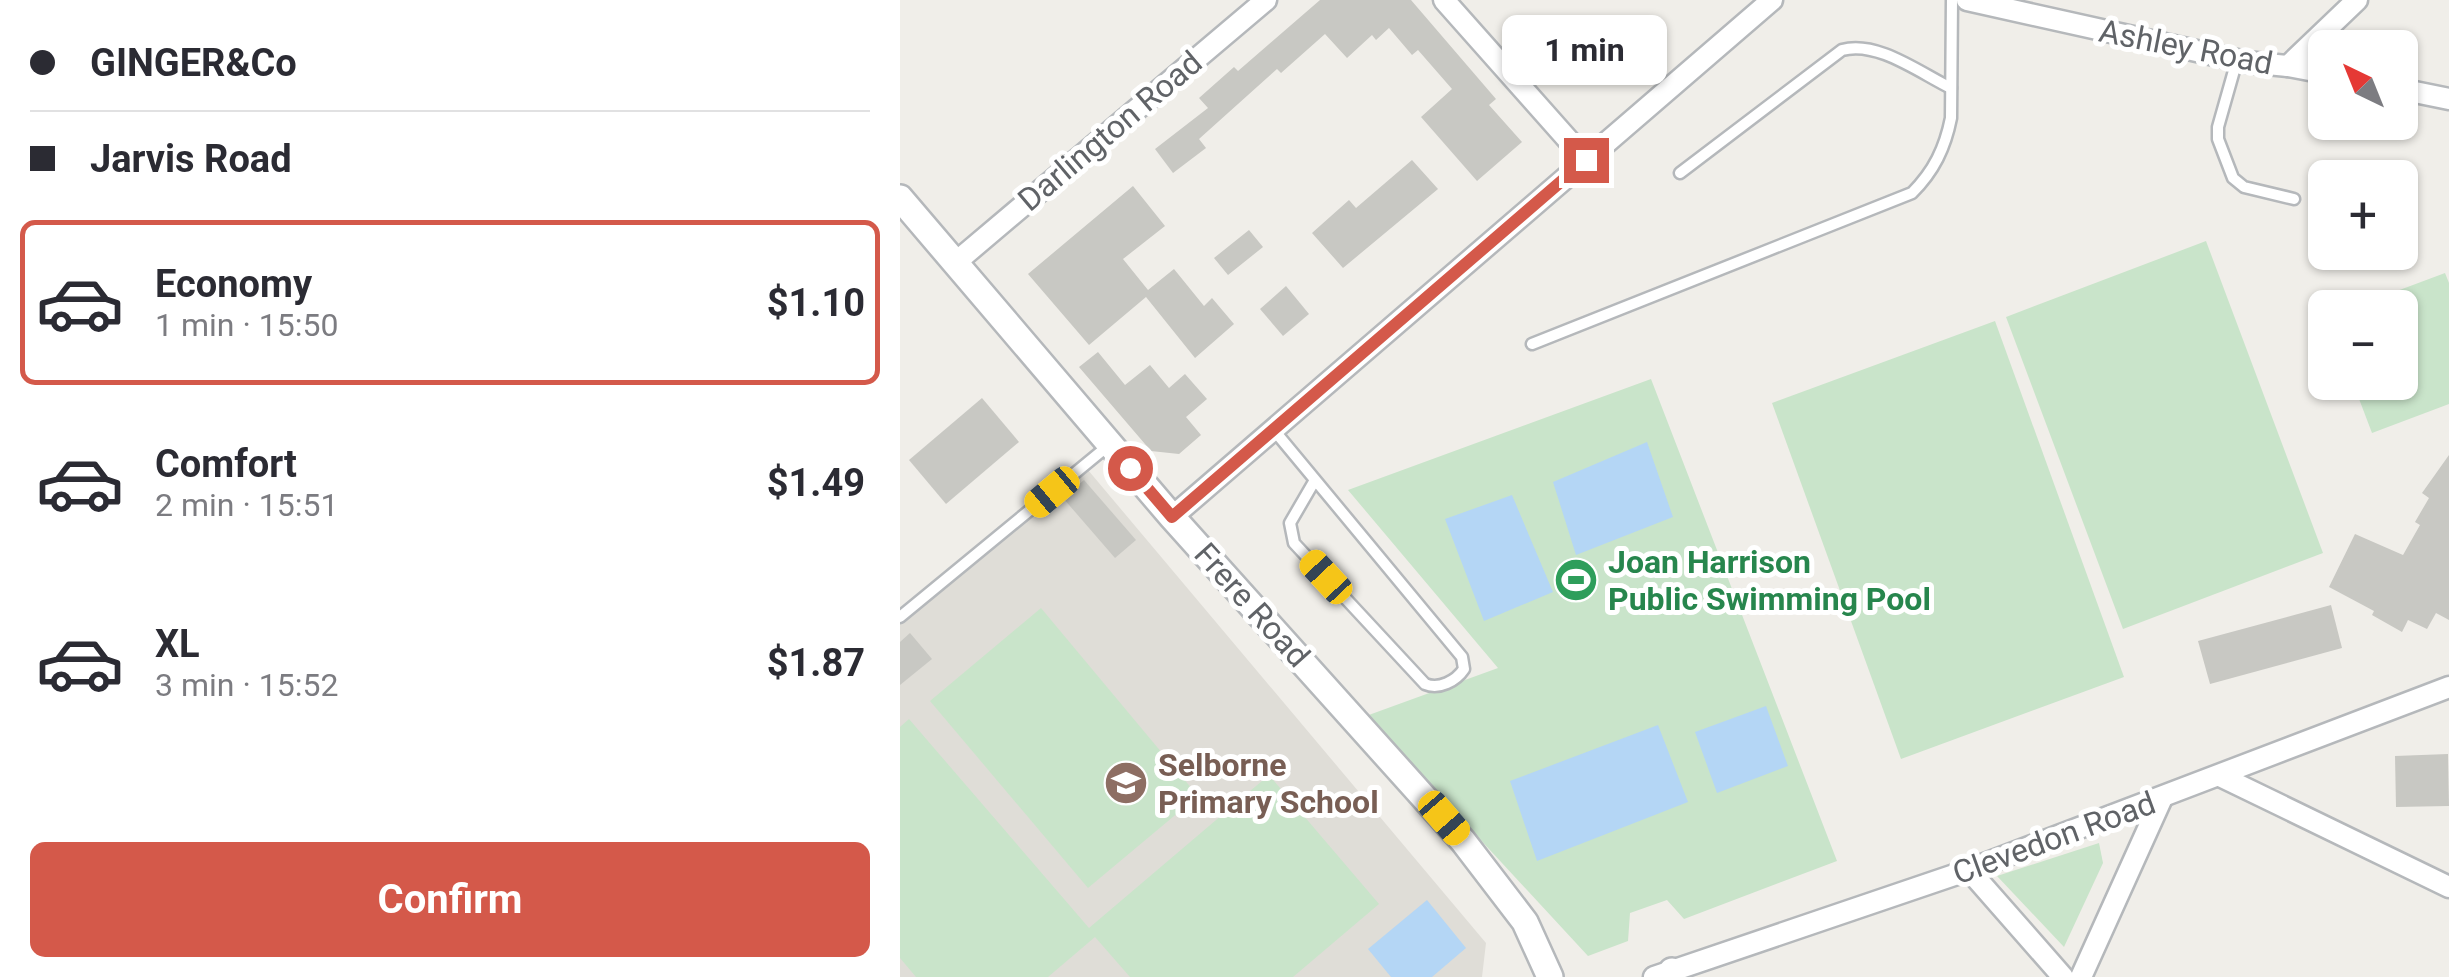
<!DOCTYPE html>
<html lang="en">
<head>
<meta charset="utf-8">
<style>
  body { margin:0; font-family:Roboto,sans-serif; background:#f7f7f7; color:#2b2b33; height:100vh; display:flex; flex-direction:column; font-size:38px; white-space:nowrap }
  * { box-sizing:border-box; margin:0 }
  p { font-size:32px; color:#7c7c81 }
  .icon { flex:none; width:55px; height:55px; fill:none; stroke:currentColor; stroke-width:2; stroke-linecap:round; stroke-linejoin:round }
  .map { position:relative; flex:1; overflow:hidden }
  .panel { display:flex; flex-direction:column; background:#fff; width:900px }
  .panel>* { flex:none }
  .top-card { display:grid; align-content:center; height:220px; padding:0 30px; background:#fff }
  .needle { width:65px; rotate:317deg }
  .fabs { position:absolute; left:1408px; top:30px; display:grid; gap:20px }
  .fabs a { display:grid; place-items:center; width:110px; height:110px; border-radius:15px; background:#fff; box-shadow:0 2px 8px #0004; font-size:50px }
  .end { position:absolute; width:45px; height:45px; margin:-22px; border:12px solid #d4594a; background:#fff; box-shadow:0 0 0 5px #fff }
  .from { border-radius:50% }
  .bubble { position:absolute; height:70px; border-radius:15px; background:#fff; box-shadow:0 2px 8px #0004; font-size:32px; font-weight:700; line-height:70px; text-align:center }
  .car { position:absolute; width:30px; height:60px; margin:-30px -15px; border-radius:12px; box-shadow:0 0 8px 2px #0007; background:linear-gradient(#f5c518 24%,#345 0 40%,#f5c518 0 76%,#345 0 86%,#f5c518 0) }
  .top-card b { display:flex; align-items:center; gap:35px; height:95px; font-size:38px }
  .top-card b+b { border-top:2px solid #e1e1e2 }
  .top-card i { width:25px; height:25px; background:#2b2b33 }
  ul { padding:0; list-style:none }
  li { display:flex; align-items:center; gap:30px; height:165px; margin:0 20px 15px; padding:0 10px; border:5px solid transparent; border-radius:15px }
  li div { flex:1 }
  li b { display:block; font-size:38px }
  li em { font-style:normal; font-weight:700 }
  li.active { border-color:#d4594a }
  li>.icon { width:90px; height:90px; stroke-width:1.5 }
  .button { display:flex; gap:20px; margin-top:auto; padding:20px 30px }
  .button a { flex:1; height:115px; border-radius:15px; background:#d4594a; color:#fff; font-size:40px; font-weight:700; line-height:115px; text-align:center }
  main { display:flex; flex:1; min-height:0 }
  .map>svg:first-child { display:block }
  .education { fill:#dfddd7 }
  .green { fill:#c9e4ca }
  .water { fill:#b4d6f5 }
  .building { fill:#c8c8c3 }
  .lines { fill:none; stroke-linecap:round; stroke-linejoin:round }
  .service-casing { stroke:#b5b8bb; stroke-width:15 }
  .minor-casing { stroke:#b5b8bb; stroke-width:25 }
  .tertiary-casing { stroke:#b5b8bb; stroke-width:30 }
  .service { stroke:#fff; stroke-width:10 }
  .minor { stroke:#fff; stroke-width:20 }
  .tertiary { stroke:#fff; stroke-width:25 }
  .route { stroke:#d4594a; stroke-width:12 }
  .labels { text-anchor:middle; stroke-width:10; stroke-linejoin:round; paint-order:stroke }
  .street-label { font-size:32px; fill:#606367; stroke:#fff }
  .leisure-label { font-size:32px; font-weight:bold; fill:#27864d; stroke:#fff; text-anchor:start }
  .education-label { font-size:32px; font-weight:bold; fill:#785e54; stroke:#fff; text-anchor:start }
</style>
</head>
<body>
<main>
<section class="panel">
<div class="top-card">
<b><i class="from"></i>GINGER&amp;Co</b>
<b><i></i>Jarvis Road</b>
</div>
<ul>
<li class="active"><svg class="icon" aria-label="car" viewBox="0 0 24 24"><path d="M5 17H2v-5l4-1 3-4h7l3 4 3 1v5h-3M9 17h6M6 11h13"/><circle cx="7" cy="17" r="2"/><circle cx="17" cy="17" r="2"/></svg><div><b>Economy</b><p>1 min · 15:50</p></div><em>$1.10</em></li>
<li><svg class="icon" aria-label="car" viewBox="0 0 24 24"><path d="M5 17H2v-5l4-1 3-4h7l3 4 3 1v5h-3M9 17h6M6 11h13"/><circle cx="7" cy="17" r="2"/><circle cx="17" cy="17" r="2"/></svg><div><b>Comfort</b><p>2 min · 15:51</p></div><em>$1.49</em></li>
<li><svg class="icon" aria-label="car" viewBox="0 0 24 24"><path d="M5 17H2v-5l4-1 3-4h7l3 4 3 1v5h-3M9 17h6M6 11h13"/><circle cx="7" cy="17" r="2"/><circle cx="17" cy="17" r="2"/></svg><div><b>XL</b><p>3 min · 15:52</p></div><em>$1.87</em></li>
</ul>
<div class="button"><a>Confirm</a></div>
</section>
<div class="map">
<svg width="1549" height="977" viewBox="0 0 1549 977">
  <rect width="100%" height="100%" fill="#f0eee9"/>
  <polygon class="education" points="188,470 586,943 582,977 0,977 0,620 3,623"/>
  <g class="green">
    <polygon points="1306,241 1423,553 1223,629 1106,317"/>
    <polygon points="1545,273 1549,283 1549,404 1472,433 1453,383 1500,382 1500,308 1454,307"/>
    <polygon points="1095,321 1224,677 1001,759 872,403"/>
    <polygon points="751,379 937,861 784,919 767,900 730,913 728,941 688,956 466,716 598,668 448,490"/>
    <polygon points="141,608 298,796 188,888 30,701"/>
    <polygon points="9,719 189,928 369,775 479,904 393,977 230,977 195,937 148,977 16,977 0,958 0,727"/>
    <polygon points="1199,843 1203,863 1164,947 1097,876"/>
  </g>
  <g class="water">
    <polygon points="747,442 773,517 676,555 653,482"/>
    <polygon points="612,495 653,592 584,621 545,519"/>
    <polygon points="866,706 888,766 817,793 795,732"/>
    <polygon points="758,725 788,802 637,861 610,781"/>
    <polygon points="527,900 566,948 532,977 491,977 468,949"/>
  </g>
  <g class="building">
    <polygon points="420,0 511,0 596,99 589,105 622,142 577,181 521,117 552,89 518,50 512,55 489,28 476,40 472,35 447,58 425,34 381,73 377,69 299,139 306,148 273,173 255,149 308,108 299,98 334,67 338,71"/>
    <polygon points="512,160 538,189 443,268 412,233 449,200 456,208"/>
    <polygon points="233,186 265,226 223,259 248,290 274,269 304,306 312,298 334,324 295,358 246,297 189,345 128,274"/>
    <polygon points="349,230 363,247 328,275 314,258"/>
    <polygon points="386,286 409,314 383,336 360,309"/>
    <polygon points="198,352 225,385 250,365 269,388 285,374 307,399 286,417 301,435 279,454 251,451 179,367"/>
    <polygon points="82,398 119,442 46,504 9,460"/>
    <polygon points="1549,455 1549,620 1536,613 1527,629 1508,620 1502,632 1472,615 1474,611 1429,587 1455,534 1503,555 1520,525 1515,522 1529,498 1522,493"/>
    <polygon points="184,480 236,540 215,558 163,498"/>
    <polygon points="1431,605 1442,648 1310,684 1298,641"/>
    <polygon points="10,633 32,659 0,685 0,642"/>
    <polygon points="1548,754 1549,806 1496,807 1495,756"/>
  </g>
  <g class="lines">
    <g class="service-casing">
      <g id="service">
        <polyline points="1337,60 1318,127 1318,139 1333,178 1344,187 1394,199"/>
        <path d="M780,173l162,-123c35,-10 78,23 109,38"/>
        <path d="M632,344l380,-151c22,-22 33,-45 39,-75l1,-118"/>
        <path d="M373,429l189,228 2,12c-8,12 -25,21 -39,15l-131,-141 -4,-20 25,-43"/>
        <polyline points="0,617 209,445"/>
      </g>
    </g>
    <g class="minor-casing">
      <g id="minor">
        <polyline points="544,0 686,160"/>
        <polyline points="1067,0 1346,62 1388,66 1457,0"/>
        <polyline points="1388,66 1425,73"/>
        <polyline points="1500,89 1549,99"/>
        <polyline points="55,263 366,0"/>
        <polyline points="272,517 872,0"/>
        <polyline points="1320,776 1549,887"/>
        <polyline points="1069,870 1163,977"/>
        <polyline points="754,977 1069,870 1549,687"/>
        <polyline points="1181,977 1262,798"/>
      </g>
    </g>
    <g class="tertiary-casing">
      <g id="tertiary">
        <polyline points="0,198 272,517 563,841 625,922 650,977"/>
        <polyline points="768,977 772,971"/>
      </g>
    </g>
    <use href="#service" class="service"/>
    <use href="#minor" class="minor"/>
    <use href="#tertiary" class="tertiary"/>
  </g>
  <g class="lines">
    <polyline class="route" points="230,468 272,517 686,160"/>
  </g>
  <defs>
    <g id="stadium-disc" transform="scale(2.25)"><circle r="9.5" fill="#2e9e5b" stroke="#fff"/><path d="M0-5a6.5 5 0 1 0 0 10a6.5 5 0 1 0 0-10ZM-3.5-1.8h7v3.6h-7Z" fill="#fff"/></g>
    <g id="school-disc" transform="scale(2.25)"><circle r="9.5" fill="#8d6e63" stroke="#fff"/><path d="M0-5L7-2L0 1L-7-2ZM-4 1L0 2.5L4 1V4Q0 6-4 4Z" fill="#fff"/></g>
  </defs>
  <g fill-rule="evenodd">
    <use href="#stadium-disc" x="676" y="580"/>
    <use href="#school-disc" x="226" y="783"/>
  </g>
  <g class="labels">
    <g class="street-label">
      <text transform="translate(1286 47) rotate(11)" y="11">Ashley Road</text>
      <text transform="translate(210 131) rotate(-40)" y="11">Darlington Road</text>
      <text transform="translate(352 605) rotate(48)" y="11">Frere Road</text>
      <text transform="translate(1154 838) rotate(-20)" y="11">Clevedon Road</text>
    </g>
    <g class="leisure-label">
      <text x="708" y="573">Joan Harrison<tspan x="708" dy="37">Public Swimming Pool</tspan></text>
    </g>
    <g class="education-label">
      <text x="258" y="776">Selborne<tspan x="258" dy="37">Primary School</tspan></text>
    </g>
  </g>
</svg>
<div class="fabs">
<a><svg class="needle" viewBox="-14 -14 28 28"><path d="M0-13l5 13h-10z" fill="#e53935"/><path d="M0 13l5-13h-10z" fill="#7c7c81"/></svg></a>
<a>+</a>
<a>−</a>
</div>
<i class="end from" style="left:230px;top:468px"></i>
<i class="end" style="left:686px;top:160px"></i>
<div class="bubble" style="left:602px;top:15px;width:165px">1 min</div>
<i class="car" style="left:152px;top:492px;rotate:230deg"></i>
<i class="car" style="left:426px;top:577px;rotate:317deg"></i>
<i class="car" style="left:544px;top:818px;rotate:139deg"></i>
</div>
</main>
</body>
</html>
